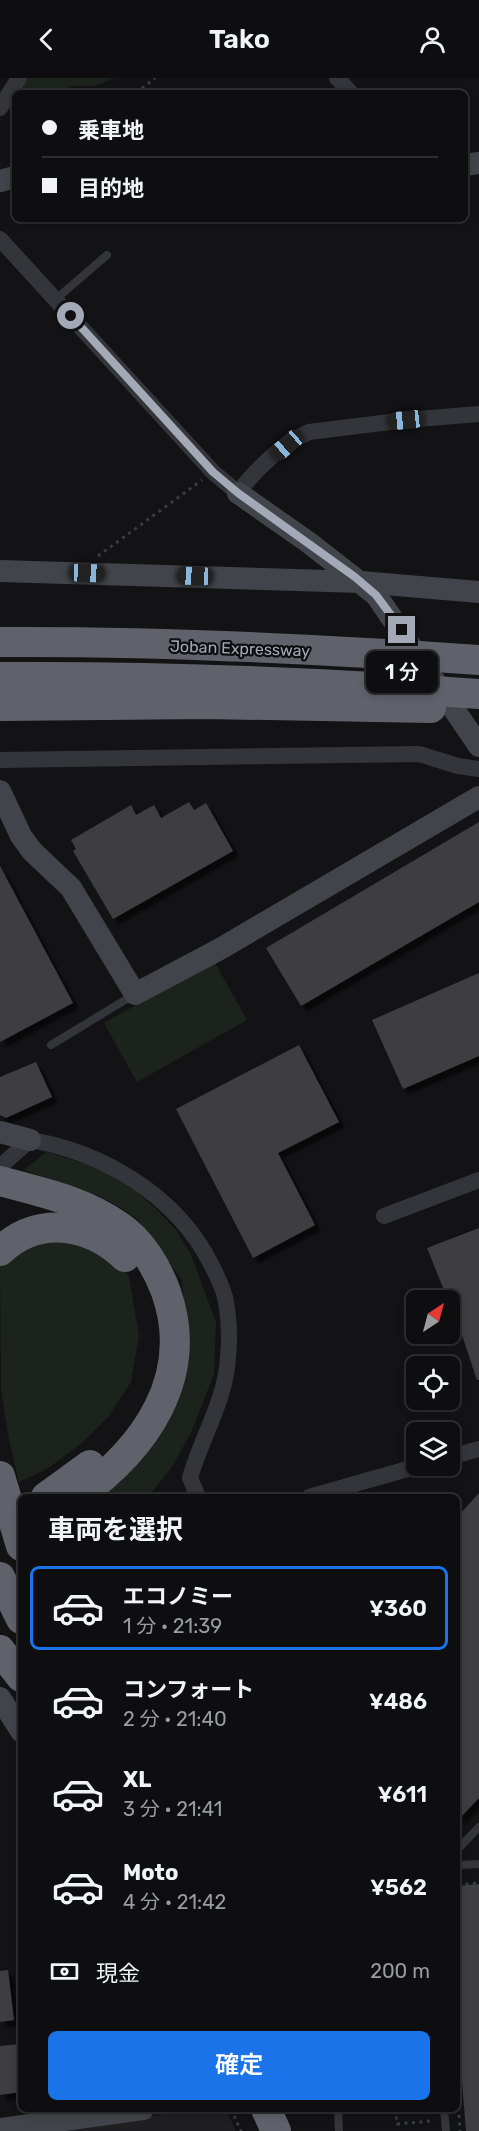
<!DOCTYPE html>
<html lang="ja">
<head>
<meta charset="utf-8">
<style>
  body { margin:0; font-family:Rubik,"Noto Sans JP",sans-serif; background:#171719; color:#f1f3f6; height:100vh; display:flex; flex-direction:column; font-size:22px; white-space:nowrap }
  * { box-sizing:border-box; margin:0 }
  p { font-size:20px; color:#9b9c9f }
  .icon { flex:none; width:33px; height:33px; fill:none; stroke:currentColor; stroke-width:2; stroke-linecap:round; stroke-linejoin:round }
  .map { position:relative; flex:1; overflow:hidden }
  .drawer { position:absolute; left:18px; top:1416px; width:442px; height:618px; display:flex; flex-direction:column; background:#0e0e10; border-radius:9px; box-shadow:0 3px 9px #0003,0 0 0 2px #2e2e30 }
  .drawer>* { flex:none }
  .banner { position:absolute; left:12px; top:12px; width:456px; height:132px; border-radius:9px; box-shadow:0 3px 9px #0003,0 0 0 2px #2e2e30; display:grid; align-content:center; height:132px; padding:0 30px; background:#0e0e10 }
  .needle { width:39px; rotate:36deg }
  .controls { position:absolute; left:406px; top:1212px; display:grid; gap:12px }
  .controls a { display:grid; place-items:center; width:54px; height:54px; border-radius:9px; background:#0e0e10; box-shadow:0 3px 9px #0003,0 0 0 2px #2e2e30; font-size:30px }
  .end { position:absolute; width:27px; height:27px; margin:-14px; border:8px solid #a3a9b6; background:#111; box-shadow:0 0 0 3px #111 }
  .from { border-radius:50% }
  .bubble { position:absolute; height:42px; border-radius:9px; background:#0e0e10; box-shadow:0 3px 9px #0003,0 0 0 2px #2e2e30; font-size:20px; font-weight:600; line-height:42px; text-align:center }
  .car { position:absolute; width:18px; height:36px; margin:-18px -9px; border-radius:8px; box-shadow:0 0 4px 2px #0007; background:linear-gradient(#222 24%,#8ab4d8 0 40%,#222 0 76%,#8ab4d8 0 86%,#222 0) }
  .banner b { display:flex; align-items:center; gap:21px; height:57px; font-size:22px }
  .banner b+b { border-top:2px solid #2e2e30 }
  .banner i { width:15px; height:15px; background:#f1f3f6 }
  ul { padding:0; list-style:none }
  li { display:flex; align-items:center; gap:18px; height:84px; margin:0 12px 9px; padding:0 18px; border:3px solid transparent; border-radius:9px }
  li div { flex:1 }
  li b { display:block; font-size:22px }
  li em { font-style:normal; font-weight:600 }
  li.active { border-color:#1a73e8 }
  li>.icon { width:54px; height:54px; stroke-width:1.5 }
  h2 { padding:0 30px; font-size:27px; line-height:72px }
  .pay { display:flex; align-items:center; gap:15px; height:66px; padding:0 30px; font-size:22px }
  .pay p { margin-inline-start:auto }
  .primary-button { display:flex; gap:12px; margin-top:auto; padding:12px 30px }
  .primary-button a { flex:1; height:69px; border-radius:9px; background:#1a73e8; color:#fff; font-size:24px; font-weight:600; line-height:69px; text-align:center }
  header { display:flex; justify-content:space-between; align-items:center; height:78px; padding:0 30px; background:#0e0e10; font-size:27px; font-weight:600 }
  .map>svg:first-child { display:block }
  .built { fill:#1f1f22 }
  .green { fill:#1b231c }
  .building { fill:#3c3e42; filter:url(#shadow) }
  .lines { fill:none; stroke-linecap:round; stroke-linejoin:round }
  .path { stroke:#393c41; stroke-width:3; stroke-dasharray:3 4.5; stroke-linecap:butt }
  .lane { stroke:#33353a; stroke-width:8 }
  .street { stroke:#33353a; stroke-width:16 }
  .secondary { stroke:#41444a; stroke-width:22 }
  .highway { stroke:#5f626b; stroke-width:30 }
  .route { stroke:#a3a9b6; stroke-width:8 }
  .labels { text-anchor:middle; stroke-width:4.5; stroke-linejoin:round; paint-order:stroke }
  .street-label { font-size:16px; fill:#a3a9b6; stroke:#0e0e10 }
</style>
</head>
<body>
<header><svg class="icon" aria-label="back" viewBox="0 0 24 24"><path d="M15 5l-7 7 7 7"/></svg>Tako<svg class="icon" aria-label="person" viewBox="0 0 24 24"><circle cx="12" cy="8" r="4"/><path d="M4 21q1-7 8-7t8 7"/></svg></header>
<div class="map">
<svg width="479" height="2053" viewBox="0 0 479 2053">
  <defs>
    <filter id="shadow"><feDropShadow dx="5.5" dy="5.5" stdDeviation="1.5" flood-color="#0009"/></filter>
  </defs>
  <rect width="100%" height="100%" fill="#131315"/>
  <polygon class="built" points="199,2031 221,2031 227,2033 236,2053 42,2053"/>
  <g class="green">
    <polygon points="10,0 114,0 95,8 72,8 62,15 19,15 3,9"/>
    <polygon points="214,883 247,942 137,1004 104,945"/>
    <polygon points="46,1074 97,1089 137,1114 159,1134 177,1153 191,1177 216,1244 214,1296 192,1352 174,1386 148,1419 91,1419 160,1352 184,1239 182,1202 137,1141 123,1131 101,1119 24,1092"/>
    <polygon points="43,1160 106,1171 129,1198 139,1258 131,1304 108,1339 82,1365 47,1391 19,1404 9,1362 1,1311 0,1185"/>
  </g>
  <g class="building">
    <polygon points="189,724 194,732 206,725 233,773 113,841 73,773 76,771 71,762 131,727 136,737 154,727 161,740"/>
    <polygon points="479,744 479,824 301,928 266,870"/>
    <polygon points="0,788 73,925 0,964"/>
    <polygon points="479,895 479,978 403,1011 372,942"/>
    <polygon points="299,967 339,1044 278,1075 315,1147 253,1180 176,1031"/>
    <polygon points="36,984 52,1019 6,1040 0,1037 0,999"/>
    <polygon points="479,1150 479,1302 477,1302 450,1221 448,1222 427,1170"/>
    <polygon points="479,1415 479,1720 458,1742 458,1438"/>
    <polygon points="479,1806 479,2053 466,2053 458,1956 458,1808"/>
    <polygon points="8,1892 14,1942 0,1944 0,1893"/>
    <polygon points="21,1966 21,2014 0,2017 0,1968"/>
  </g>
  <g class="lines">
    <g class="path">
      <polyline points="136,15 155,0"/>
      <polyline points="98,478 202,402"/>
      <polyline points="458,1807 479,1805"/>
      <polyline points="458,2022 460,2053"/>
      <polyline points="231,2031 241,2053"/>
      <polyline points="396,2031 397,2046 430,2043"/>
    </g>
    <g class="lane">
      <polyline points="56,221 107,177"/>
      <polyline points="51,967 135,916"/>
      <polyline points="458,1771 479,1749"/>
      <polyline points="458,1785 460,1787 479,1786"/>
      <polyline points="338,2031 339,2053"/>
      <polyline points="444,2031 446,2053"/>
    </g>
    <g class="street">
      <polyline points="337,0 351,15"/>
      <polyline points="0,30 19,0"/>
      <path d="M0,161l213,233 25,21c16,-22 46,-51 71,-61l97,-12 73,-6"/>
      <polyline points="0,682 419,676 458,688 479,691"/>
      <path d="M3,1086l27,-24c73,12 147,56 181,124 6,12 13,25 15,38 3,18 4,37 2,55 -2,43 -27,81 -38,121l8,19"/>
      <polyline points="384,1138 479,1102"/>
      <polyline points="450,1379 479,1371"/>
      <polyline points="309,1419 418,1388"/>
    </g>
    <g class="secondary">
      <polyline points="465,87 479,85"/>
      <polyline points="0,103 15,99"/>
      <polyline points="238,415 308,464 376,517 479,668"/>
      <polyline points="0,493 361,504 479,514"/>
      <polyline points="0,713 21,758 32,773 71,810 135,916 220,871 479,719"/>
      <polyline points="0,1054 30,1062"/>
      <polyline points="0,1620 21,1653"/>
      <polyline points="0,2051 143,2031"/>
    </g>
    <g class="highway">
      <path d="M0,564c160,-1 320,7 479,18"/>
      <path d="M0,599c159,-1 320,5 479,17"/>
      <polyline points="0,628 207,626 431,630"/>
      <path d="M0,1103c41,11 84,20 119,45 22,15 38,41 47,66 30,85 -21,157 -89,205"/>
      <path d="M0,1173c38,-36 89,-28 125,6"/>
      <polyline points="0,1398 21,1468"/>
      <polyline points="46,1419 90,1387"/>
      <polyline points="0,1499 21,1541"/>
      <polyline points="0,1572 21,1599"/>
      <polyline points="266,2031 276,2053"/>
    </g>
  </g>
  <g class="lines">
    <polyline class="route" points="71,238 213,394 238,415 355,499 376,517 402,552"/>
  </g>
  <g class="labels">
    <g class="street-label">
      <text transform="translate(240 570) rotate(2)" y="6">Joban Expressway</text>
    </g>
  </g>
</svg>
<div class="controls">
<a><svg class="needle" viewBox="-14 -14 28 28"><path d="M0-13l5 13h-10z" fill="#e53935"/><path d="M0 13l5-13h-10z" fill="#9b9c9f"/></svg></a>
<a><svg class="icon" aria-label="locate" viewBox="0 0 24 24"><circle cx="12" cy="12" r="6"/><path d="M12 2v4M12 18v4M2 12h4M18 12h4"/></svg></a>
<a><svg class="icon" aria-label="layers" viewBox="0 0 24 24"><path d="M12 4l9 5-9 5-9-5zM3 14l9 5 9-5"/></svg></a>
</div>
<i class="end from" style="left:71px;top:238px"></i>
<i class="end" style="left:402px;top:552px"></i>
<div class="bubble" style="left:366px;top:573px;width:72px">1 分</div>
<i class="car" style="left:406px;top:342px;rotate:264deg"></i>
<i class="car" style="left:287px;top:367px;rotate:229deg"></i>
<i class="car" style="left:87px;top:495px;rotate:92deg"></i>
<i class="car" style="left:195px;top:498px;rotate:272deg"></i>
<div class="banner">
<b><i class="from"></i>乗車地</b>
<b><i></i>目的地</b>
</div>
<section class="drawer">
<h2>車両を選択</h2>
<ul>
<li class="active"><svg class="icon" aria-label="car" viewBox="0 0 24 24"><path d="M5 17H2v-5l4-1 3-4h7l3 4 3 1v5h-3M9 17h6M6 11h13"/><circle cx="7" cy="17" r="2"/><circle cx="17" cy="17" r="2"/></svg><div><b>エコノミー</b><p>1 分 · 21:39</p></div><em>¥360</em></li>
<li><svg class="icon" aria-label="car" viewBox="0 0 24 24"><path d="M5 17H2v-5l4-1 3-4h7l3 4 3 1v5h-3M9 17h6M6 11h13"/><circle cx="7" cy="17" r="2"/><circle cx="17" cy="17" r="2"/></svg><div><b>コンフォート</b><p>2 分 · 21:40</p></div><em>¥486</em></li>
<li><svg class="icon" aria-label="car" viewBox="0 0 24 24"><path d="M5 17H2v-5l4-1 3-4h7l3 4 3 1v5h-3M9 17h6M6 11h13"/><circle cx="7" cy="17" r="2"/><circle cx="17" cy="17" r="2"/></svg><div><b>XL</b><p>3 分 · 21:41</p></div><em>¥611</em></li>
<li><svg class="icon" aria-label="car" viewBox="0 0 24 24"><path d="M5 17H2v-5l4-1 3-4h7l3 4 3 1v5h-3M9 17h6M6 11h13"/><circle cx="7" cy="17" r="2"/><circle cx="17" cy="17" r="2"/></svg><div><b>Moto</b><p>4 分 · 21:42</p></div><em>¥562</em></li>
</ul>
<div class="pay"><svg class="icon" aria-label="cash" viewBox="0 0 24 24"><path d="M3 7h18v10H3z"/><circle cx="12" cy="12" r="2"/></svg>現金<p>200 m</p></div>
<div class="primary-button"><a>確定</a></div>
</section>
</div>
</body>
</html>
